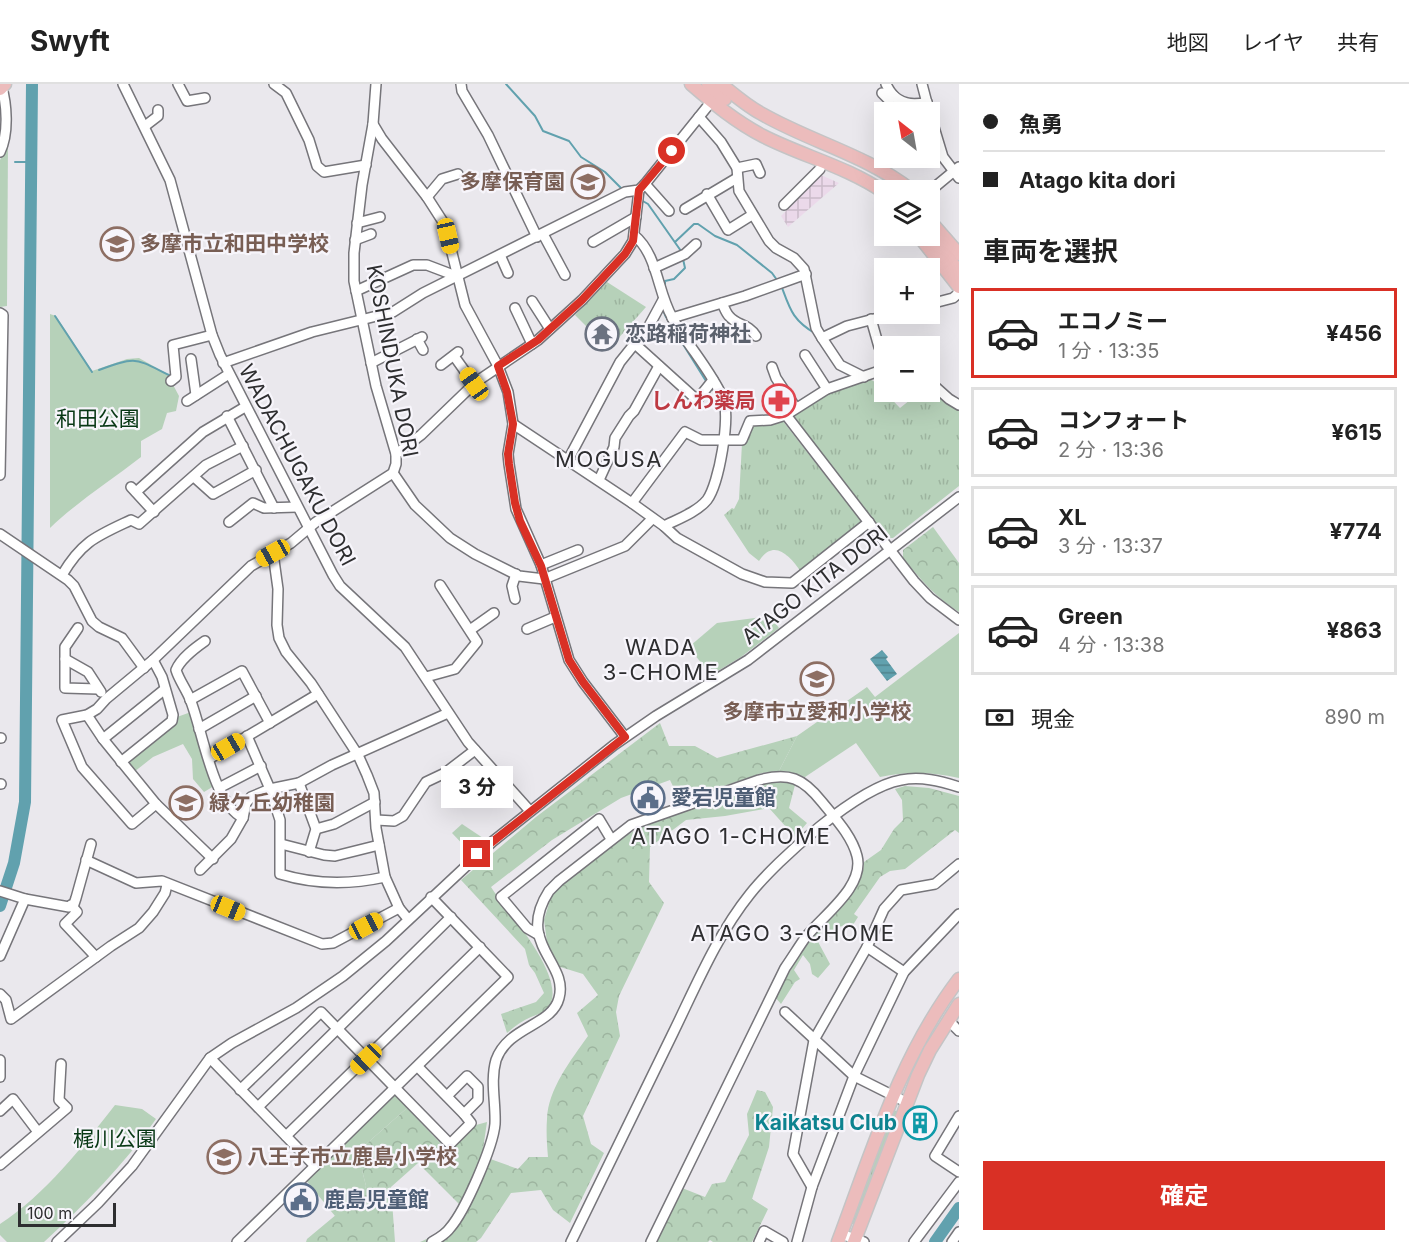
<!DOCTYPE html>
<html lang="ja">
<head>
<meta charset="utf-8">
<style>
  body { margin:0; font-family:Inter,"Noto Sans JP",sans-serif; background:#f2f2f2; color:#222; height:100vh; display:flex; flex-direction:column; font-size:22px; white-space:nowrap }
  * { box-sizing:border-box; margin:0 }
  p { font-size:20px; color:#767676 }
  .icon { flex:none; width:33px; height:33px; fill:none; stroke:currentColor; stroke-width:2; stroke-linecap:round; stroke-linejoin:round }
  .map { position:relative; flex:1; overflow:hidden }
  .details { display:flex; flex-direction:column; background:#fff; width:450px }
  .details>* { flex:none }
  .guide { display:grid; align-content:center; height:132px; padding:0 24px; background:#fff }
  .needle { width:39px; rotate:329deg }
  .fabs { position:absolute; left:874px; top:18px; display:grid; gap:12px }
  .fabs a { display:grid; place-items:center; width:66px; height:66px; border-radius:0px; background:#fff; box-shadow:0 6px 24px #0002; font-size:30px }
  .scale { position:absolute; left:18px; bottom:15px; width:98px; box-sizing:border-box; padding-left:6px; border:3px solid #2e2e30; border-top:0; font-size:16px; line-height:21px; white-space:nowrap; color:#2e2e30; -webkit-text-stroke:4px #f7f5fb; paint-order:stroke }
  .end { position:absolute; width:27px; height:27px; margin:-14px; border:8px solid #d93025; background:#fff; box-shadow:0 0 0 3px #fff }
  .from { border-radius:50% }
  .bubble { position:absolute; height:42px; border-radius:0px; background:#fff; box-shadow:0 6px 24px #0002; font-size:20px; font-weight:700; line-height:42px; text-align:center }
  .car { position:absolute; width:18px; height:36px; margin:-18px -9px; border-radius:8px; box-shadow:0 0 4px 2px #0007; background:linear-gradient(#f5c518 24%,#345 0 40%,#f5c518 0 76%,#345 0 86%,#f5c518 0) }
  .guide b { display:flex; align-items:center; gap:21px; height:57px; font-size:22px }
  .guide b+b { border-top:2px solid #e0e0e0 }
  .guide i { width:15px; height:15px; background:#222 }
  ul { padding:0; list-style:none }
  li { display:flex; align-items:center; gap:18px; height:90px; margin:0 12px 9px; padding:0 12px; border:3px solid #e0e0e0; border-radius:0px }
  li div { flex:1 }
  li b { display:block; font-size:22px }
  li em { font-style:normal; font-weight:700 }
  li.active { border-color:#d93025 }
  li>.icon { width:54px; height:54px; stroke-width:1.5 }
  h2 { padding:0 24px; font-size:27px; line-height:72px }
  .pay { display:flex; align-items:center; gap:15px; height:66px; padding:0 24px; font-size:22px }
  .pay p { margin-inline-start:auto }
  .primary-button { display:flex; gap:12px; margin-top:auto; padding:12px 24px }
  .primary-button a { flex:1; height:69px; border-radius:0px; background:#d93025; color:#fff; font-size:24px; font-weight:700; line-height:69px; text-align:center }
  header { display:flex; align-items:center; gap:36px; box-sizing:border-box; height:84px; padding:0 30px; background:#fff; border-bottom:2px solid #e0e0e0 }
  header strong { font-size:28px }
  nav { display:flex; gap:33px; margin-inline-start:auto; font-size:21px }
  main { display:flex; flex:1; min-height:0 }
  .map>svg:first-child { display:block }
  .industrial { fill:url(#industrial-grid) }
  .grass { fill:url(#grass-tufts) }
  .forest { fill:url(#forest-crowns) }
  .park { fill:#b6d1b9 }
  .water { fill:url(#water-rules) }
  .lines { fill:none; stroke-linecap:round; stroke-linejoin:round }
  .stream { stroke:#61a1ae; stroke-width:2 }
  .river { stroke:#61a1ae; stroke-width:12 }
  .minor-casing { stroke:#76757a; stroke-width:12 }
  .major-casing { stroke:#c4c4c5; stroke-width:15 }
  .minor { stroke:#fff; stroke-width:9 }
  .major { stroke:#ecbcbc; stroke-width:12 }
  .route { stroke:#d93025; stroke-width:8 }
  .labels { text-anchor:middle; stroke-width:4.5; stroke-linejoin:round; paint-order:stroke }
  .education-label { font-size:21px; font-weight:bold; fill:#785e54; stroke:#f7f5fb; text-anchor:start }
  .worship-label { font-size:21px; font-weight:bold; fill:#5b616d; stroke:#f7f5fb; text-anchor:start }
  .street-label { font-size:21px; fill:#2e2e30; stroke:#f7f5fb }
  .health-label { font-size:21px; font-weight:bold; fill:#be3a42; stroke:#f7f5fb; text-anchor:end }
  .park-label { font-size:21px; fill:#083815; stroke:#f7f5fb }
  .service-label { font-size:21px; font-weight:bold; fill:#4e5e75; stroke:#f7f5fb; text-anchor:start }
  .culture-label { font-size:21px; font-weight:bold; fill:#0d838f; stroke:#f7f5fb; text-anchor:end }
  .neighbourhood-label { font-size:22px; letter-spacing:1.5px; fill:#2e2e30; stroke:#f7f5fb }
</style>
</head>
<body>
<header>
<strong>Swyft</strong>
<nav><a>地図</a><a>レイヤ</a><a>共有</a></nav>
</header>
<main>
<div class="map">
<svg width="959" height="1158" viewBox="0 0 959 1158">
  <defs>
    <pattern id="industrial-grid" width="8" height="8" patternUnits="userSpaceOnUse" patternTransform="scale(1.5)"><rect width="8" height="8" fill="#ebd9ea"/><path d="M0 4h8M4 0v8" fill="none" stroke="#cabbc9"/></pattern>
    <pattern id="grass-tufts" width="24" height="20" patternUnits="userSpaceOnUse" patternTransform="scale(1.5)"><rect width="24" height="20" fill="#b6d1b9"/><path d="M3 7l-1-3M5 7V3M7 7l1-3M15 17l-1-3M17 17v-4M19 17l1-3" fill="none" stroke="#9db49f"/></pattern>
    <pattern id="forest-crowns" width="20" height="18" patternUnits="userSpaceOnUse" patternTransform="scale(1.5)"><rect width="20" height="18" fill="#b6d1b9"/><path d="M2 6a3 3 0 1 1 6 0M12 15a3 3 0 1 1 6 0" fill="none" stroke="#9db49f"/></pattern>
    <pattern id="water-rules" width="6" height="5" patternUnits="userSpaceOnUse" patternTransform="scale(1.5)"><rect width="6" height="5" fill="#61a1ae"/><path d="M0 2.5h6" fill="none" stroke="#50848e"/></pattern>
  </defs>
  <rect width="100%" height="100%" fill="#eae8ed"/>
  <polygon class="industrial" points="821,91 839,99 788,143 781,132"/>
  <g class="grass">
    <polygon points="607,198 646,223 609,265 575,231"/>
    <polygon points="868,294 875,298 900,324 920,308 930,308 930,303 959,324 959,402 893,454 888,454 791,331 822,311"/>
    <path d="M782,336l80,102 -61,50c-11,-16 -27,-34 -42,-11l-10,-8 -25,-38 8,-7 2,1 5,-10 3,-56 11,-21z"/>
    <polygon points="891,1025 899,1028 856,1141 849,1139"/>
  </g>
  <g class="forest">
    <path d="M933,443l26,36v49c-23,-14 -39,-33 -56,-54v-8z"/>
    <path d="M660,639l9,23h26l22,12 80,-22 -18,35 -17,2 -82,28 -10,-21 -49,18 -69,42 -61,47c14,23 86,99 53,125 -4,2 -9,3 -13,5 -9,4 -16,9 -24,16l-6,-19 35,-12 8,-9 -9,-20 -6,-8 -4,-16 -64,-69 75,-63z"/>
    <path d="M778,696l17,5 -6,23 18,15 -12,14 -26,-29 -44,8 -39,4 -36,27 -1,35 15,21 -45,93 -3,16 4,24 -37,80 8,28 13,9 -34,70 -17,-13 -12,-20 -30,3 -30,45 -5,4h-56c20,-8 29,-20 39,-38l-41,-41 -27,24 4,55h-89l1,-3 30,-25 24,-14 5,-14 -4,-16 2,-24 43,-38 40,42 29,-25 11,-3 -5,34 36,13 11,-12h19c-1,-12 -2,-25 -1,-38 1,-30 24,-59 41,-83l-11,-23 21,-18 -15,-21 -26,-8 -10,-24 -3,-22 7,-23 15,-17 57,-43 23,-13 116,-42z"/>
    <path d="M905,702l24,2 30,8v37l-4,-3 -50,39 -15,2 -10,6 -26,37 4,3 -7,11 -4,1 -6,-3 -13,12 -4,-9 -8,9 14,26 -12,14 -6,-4 -2,-10 -7,-9 -9,15 6,9 -5,3 -14,22 -6,-7c10,-17 20,-36 32,-52 19,-25 55,-49 57,-83l17,-12 13,-21 9,-9 -1,-20 -7,-11z"/>
    <polygon points="757,1006 765,1008 773,1023 769,1063 752,1115 768,1125 752,1158 713,1158 710,1156 708,1158 654,1158 682,1104 705,1113 712,1100 725,1098 749,1051 747,1030"/>
  </g>
  <g class="park">
    <polygon points="8,59 7,222 0,223 0,76"/>
    <path d="M50,230l6,2 36,55 35,-12 12,-1 32,18v5l8,15 -3,15 -9,2 -5,16 -21,12v16c-31,24 -64,45 -91,71z"/>
    <polygon points="770,532 779,544 741,573 711,591 690,565 690,562 717,539"/>
    <path d="M959,549v145c-28,-6 -51,-7 -79,-1l-24,-34 -51,34 -16,-5 -10,-1 18,-35 70,-49 8,10z"/>
    <polygon points="191,628 214,702 204,708 193,695 192,675 183,660 153,673 134,688 127,680 128,677 177,636 177,633"/>
    <polygon points="462,740 483,754 469,767 452,749"/>
    <polygon points="395,1010 407,1024 364,1062 362,1086 366,1102 361,1116 335,1132 305,1095"/>
    <path d="M115,1021l27,4 14,10c-32,46 -71,85 -112,123h-37l-7,-7v-11c46,-30 82,-77 115,-119z"/>
  </g>
  <polygon class="water" points="882,566 888,573 886,575 897,590 887,597 870,575"/>
  <g class="lines">
    <g class="stream">
      <polyline points="506,0 535,32 543,47 569,57 581,73 605,88 623,106"/>
      <polyline points="15,78 31,78"/>
      <polyline points="641,116 648,120 681,167"/>
      <polyline points="675,158 694,140 698,140 715,152 737,161 772,189 777,196"/>
      <path d="M781,201c9,24 11,35 35,49"/>
      <polyline points="665,202 665,197 674,195 685,184 683,175"/>
      <polyline points="663,226 666,233 706,297"/>
      <polyline points="55,232 92,288"/>
      <path d="M99,286c39,-14 35,-12 72,6"/>
    </g>
    <g class="river">
      <polyline points="0,822 14,779 25,718 32,0"/>
      <polyline points="935,1158 959,1124"/>
    </g>
    <g class="minor-casing">
      <g id="minor">
        <polyline points="123,0 170,96 212,251 220,271 333,491 340,502 405,563 468,658 530,727"/>
        <polyline points="178,0 187,17 205,14"/>
        <polyline points="274,0 286,9 309,56 317,82 324,88 366,81"/>
        <polyline points="461,0 462,7 488,51 537,153"/>
        <path d="M886,0c8,18 22,23 41,18"/>
        <polyline points="922,0 928,23"/>
        <polyline points="882,9 889,16 894,12"/>
        <polyline points="930,30 943,73 959,94"/>
        <polyline points="699,33 721,58 737,84 739,107 769,157 776,164 794,174 804,185 816,244 822,254 840,281 864,293"/>
        <polyline points="373,40 382,55 427,113 445,141 465,221 498,282 508,308 513,340 508,370 509,380 516,425 541,481 569,576 583,598 625,653"/>
        <polyline points="145,42 158,32 158,26"/>
        <path d="M0,68c9,-19 7,-48 1,-68"/>
        <polyline points="737,84 756,80 760,89"/>
        <polyline points="645,100 669,127"/>
        <polyline points="936,102 959,83"/>
        <polyline points="707,110 728,146 752,131"/>
        <polyline points="427,113 442,95 458,90"/>
        <polyline points="784,121 820,85"/>
        <polyline points="685,125 737,94"/>
        <polyline points="357,139 380,133"/>
        <polyline points="543,150 565,191"/>
        <path d="M634,151c24,20 23,56 38,82 15,28 38,52 51,81 8,18 -4,86 -16,102 -10,12 -29,19 -43,26"/>
        <polyline points="355,156 371,150"/>
        <polyline points="593,158 636,133"/>
        <polyline points="500,171 508,189"/>
        <polyline points="654,184 685,170 696,160"/>
        <polyline points="356,207 413,181 427,181 456,192"/>
        <polyline points="532,217 550,245"/>
        <path d="M722,219c2,4 4,10 7,13 8,10 19,7 27,20"/>
        <polyline points="930,220 953,214 959,209"/>
        <polyline points="515,224 532,260"/>
        <polyline points="0,229 3,231 0,391"/>
        <polyline points="672,234 745,212 806,190"/>
        <polyline points="871,235 879,263"/>
        <polyline points="822,254 847,242 893,230"/>
        <polyline points="417,255 423,266"/>
        <polyline points="635,260 697,316 713,296"/>
        <polyline points="805,271 827,305"/>
        <polyline points="454,272 474,300"/>
        <polyline points="191,275 196,311"/>
        <polyline points="223,279 312,248 393,228 423,209 625,108 639,106 645,100 715,13"/>
        <polyline points="371,279 422,253"/>
        <polyline points="441,281 458,268"/>
        <polyline points="772,283 776,294 796,324"/>
        <polyline points="171,297 176,293 173,261 212,251"/>
        <polyline points="930,298 949,315 959,321"/>
        <polyline points="187,317 229,290"/>
        <polyline points="786,331 914,497 930,514 959,536"/>
        <polyline points="227,332 274,424"/>
        <polyline points="513,340 632,419 664,442 677,454 742,490 765,498 792,499 869,438"/>
        <polyline points="396,370 421,351 476,298 538,256 582,216 625,170 633,157 639,106"/>
        <polyline points="568,376 620,278 649,242 663,216"/>
        <polyline points="393,389 415,421 450,454 475,470 519,492 544,495 625,462 652,435"/>
        <polyline points="194,393 213,410 256,386"/>
        <polyline points="599,396 614,363 615,354 629,332 634,327 659,282"/>
        <polyline points="131,403 154,428"/>
        <polyline points="136,408 203,348 245,323"/>
        <polyline points="632,419 685,348 701,356 742,356 750,337 770,336 786,331 827,305 885,285"/>
        <polyline points="229,438 253,419 264,424 297,423"/>
        <polyline points="0,450 68,496 74,502 92,537 99,543 122,554 144,584"/>
        <polyline points="273,469 278,505 277,541 279,554 286,568 311,599 358,671 367,691 374,709 376,744 385,793 399,824 408,835"/>
        <polyline points="541,481 578,466"/>
        <path d="M62,491c20,-34 35,-39 69,-55l8,4 67,-59 37,-19"/>
        <polyline points="515,515 512,502 516,490"/>
        <polyline points="78,544 65,563 65,604 98,605"/>
        <polyline points="527,545 555,533"/>
        <polyline points="470,546 494,529"/>
        <path d="M205,557c-10,7 -24,17 -29,29 3,10 10,19 14,29 13,32 22,103 53,119"/>
        <polyline points="65,575 88,588 101,608"/>
        <polyline points="426,593 455,585 477,558 440,501"/>
        <polyline points="190,616 242,587 270,639"/>
        <polyline points="87,631 103,655 156,720 213,775"/>
        <polyline points="199,645 256,612"/>
        <path d="M247,652l23,53 10,31v54c36,11 69,11 105,3"/>
        <polyline points="0,654 1,654"/>
        <polyline points="103,655 165,605"/>
        <polyline points="209,675 318,610"/>
        <polyline points="121,678 172,637 173,631 162,593 153,576"/>
        <polyline points="299,699 316,745 309,768"/>
        <polyline points="0,700 1,700"/>
        <polyline points="219,704 261,682"/>
        <polyline points="156,720 132,740 82,683 62,636 87,631 97,625 106,615 153,576 251,482 291,459 316,438 393,389 396,380 396,370 376,302 354,197 354,169 362,101 373,40 376,0"/>
        <polyline points="376,736 394,737 403,732 426,698 445,689 475,666"/>
        <polyline points="316,745 334,740 375,718"/>
        <polyline points="281,760 324,771 335,772 379,761"/>
        <polyline points="86,776 136,799 162,797 322,860 333,859 399,824"/>
        <polyline points="200,786 231,755 243,734 246,719 251,713 270,705 299,699 332,681 448,629"/>
        <polyline points="0,807 25,815 69,823 74,820 76,814 91,760"/>
        <polyline points="71,821 77,828 65,840 96,873"/>
        <polyline points="539,851 527,844 501,813 599,735 611,755"/>
        <polyline points="867,863 904,888"/>
        <polyline points="0,872 25,815"/>
        <polyline points="0,910 6,916 11,935 111,862 139,844 153,828 165,809 167,801"/>
        <polyline points="785,928 854,992 906,1018"/>
        <polyline points="948,936 959,947"/>
        <polyline points="210,974 315,1082 508,893 431,813"/>
        <polyline points="0,976 0,993"/>
        <polyline points="240,1006 321,928 450,1060 471,1039 464,1030 418,983"/>
        <polyline points="447,1012 467,992 478,1003 478,1016 464,1030"/>
        <polyline points="258,1023 451,833"/>
        <polyline points="0,1027 13,1015 38,1048"/>
        <polyline points="959,1032 935,1072 959,1088"/>
        <polyline points="286,1052 480,863"/>
        <polyline points="0,1081 67,1024 59,1016 61,980"/>
        <polyline points="812,1103 793,1070 814,956 867,863 884,825 901,806 935,800 959,780"/>
        <polyline points="841,1150 864,1158"/>
        <polyline points="57,1158 98,1119 132,1082 210,974 232,959 296,924 343,892 386,857 492,758 614,661 656,632 748,576 959,413"/>
        <polyline points="237,1158 315,1082"/>
        <path d="M432,1158c7,-4 14,-8 18,-14 15,-17 43,-81 45,-104 1,-21 -5,-43 1,-64 12,-34 56,-34 63,-62 10,-36 -44,-54 -10,-107l10,-10 72,-56 128,-45c30,-8 44,-2 63,22 13,16 30,34 35,54 8,31 -35,60 -52,82 -7,10 -13,20 -20,30l-134,274"/>
        <path d="M571,1158c34,-70 68,-139 102,-209 23,-47 44,-98 77,-139 28,-35 107,-106 151,-114 20,-4 39,1 58,7"/>
        <polyline points="759,1158 764,1147 783,1158"/>
        <polyline points="797,1158 812,1103 854,992 904,888 959,830"/>
        <polyline points="914,1158 959,1098"/>
        <polyline points="952,1158 959,1148"/>
      </g>
    </g>
    <g class="major-casing">
      <g id="major">
        <path d="M691,0c22,19 45,38 72,52 39,20 85,31 122,57"/>
        <polyline points="708,0 725,15"/>
        <path d="M721,0c13,11 26,22 41,30 49,28 104,41 149,76"/>
        <polyline points="0,5 5,0"/>
        <polyline points="930,137 959,170"/>
        <polyline points="919,152 959,203"/>
        <polyline points="929,152 959,187"/>
        <path d="M838,1158c34,-90 62,-186 121,-263"/>
        <polyline points="854,1158 918,991 930,966 959,920"/>
      </g>
    </g>
    <use href="#minor" class="minor"/>
    <use href="#major" class="major"/>
  </g>
  <g class="lines">
    <polyline class="route" points="477,770 625,653 583,598 569,576 541,482 520,437 515,419 509,380 508,370 513,340 507,308 498,282 538,256 550,245 582,216 625,170 633,157 639,106 672,67"/>
  </g>
  <defs>
    <g id="school-ring" transform="scale(1.725)"><circle r="9.5" fill="#f7f5fb" stroke="#8d6e63" stroke-width="1.5"/><path d="M0-5L7-2L0 1L-7-2ZM-4 1L0 2.5L4 1V4Q0 6-4 4Z" fill="#8d6e63"/></g>
    <g id="temple-ring" transform="scale(1.725)"><circle r="9.5" fill="#f7f5fb" stroke="#6b7280" stroke-width="1.5"/><path d="M0-6L5-2H3V0L6.5 2.5H4V6H1.5V3h-3V6H-4V2.5H-6.5L-3 0V-2H-5Z" fill="#6b7280"/></g>
    <g id="pharmacy-ring" transform="scale(1.725)"><circle r="9.5" fill="#f7f5fb" stroke="#e0444e" stroke-width="1.5"/><path d="M-2-6h4v4h4v4h-4v4h-4v-4h-4v-4h4Z" fill="#e0444e"/></g>
    <g id="civic-ring" transform="scale(1.725)"><circle r="9.5" fill="#f7f5fb" stroke="#5c6f8a" stroke-width="1.5"/><path d="M-.6-6.5H3V-4.5H.6V-3L4-1V1h2V6H-6V1h2V-1L-.6-3ZM-1.2 2.5V6h2.4V2.5Z" fill="#5c6f8a"/></g>
    <g id="building-ring" transform="scale(1.725)"><circle r="9.5" fill="#f7f5fb" stroke="#0f9aa8" stroke-width="1.5"/><path d="M-4-6H4V6H1V3H-1V6H-4ZM-2.5-4.3h1.7v1.8h-1.7ZM.8-4.3h1.7v1.8H.8ZM-2.5-1h1.7V.8h-1.7ZM.8-1h1.7V.8H.8Z" fill="#0f9aa8"/></g>
  </defs>
  <g fill-rule="evenodd">
    <use href="#school-ring" x="588" y="98"/>
    <use href="#school-ring" x="117" y="160"/>
    <use href="#temple-ring" x="602" y="250"/>
    <use href="#pharmacy-ring" x="779" y="317"/>
    <use href="#school-ring" x="817" y="595"/>
    <use href="#civic-ring" x="648" y="714"/>
    <use href="#school-ring" x="186" y="719"/>
    <use href="#building-ring" x="920" y="1039"/>
    <use href="#school-ring" x="224" y="1073"/>
    <use href="#civic-ring" x="301" y="1116"/>
  </g>
  <g class="labels">
    <g class="education-label">
      <text x="565" y="105" text-anchor="end">多摩保育園</text>
      <text x="140" y="167">多摩市立和田中学校</text>
      <text x="817" y="635" text-anchor="middle">多摩市立愛和小学校</text>
      <text x="209" y="726">緑ケ丘幼稚園</text>
      <text x="247" y="1080">八王子市立鹿島小学校</text>
    </g>
    <g class="worship-label">
      <text x="625" y="257">恋路稲荷神社</text>
    </g>
    <g class="street-label">
      <text transform="translate(392 277) rotate(79)" y="7">KOSHINDUKA DORI</text>
      <text transform="translate(297 381) rotate(62)" y="7">WADACHUGAKU DORI</text>
      <text transform="translate(815 501) rotate(-38)" y="7">ATAGO KITA DORI</text>
    </g>
    <g class="health-label">
      <text x="756" y="324">しんわ薬局</text>
    </g>
    <g class="park-label">
      <text x="98" y="342">和田公園</text>
      <text x="115" y="1062">梶川公園</text>
    </g>
    <g class="service-label">
      <text x="671" y="721">愛宕児童館</text>
      <text x="324" y="1123">鹿島児童館</text>
    </g>
    <g class="culture-label">
      <text x="897" y="1046">Kaikatsu Club</text>
    </g>
    <g class="neighbourhood-label">
      <text x="609" y="383">MOGUSA</text>
      <text x="661" y="571">WADA<tspan x="661" dy="25">3-CHOME</tspan></text>
      <text x="731" y="760">ATAGO 1-CHOME</text>
      <text x="793" y="857">ATAGO 3-CHOME</text>
    </g>
  </g>
</svg>
<div class="fabs">
<a><svg class="needle" viewBox="-14 -14 28 28"><path d="M0-13l5 13h-10z" fill="#e53935"/><path d="M0 13l5-13h-10z" fill="#767676"/></svg></a>
<a><svg class="icon" aria-label="layers" viewBox="0 0 24 24"><path d="M12 4l9 5-9 5-9-5zM3 14l9 5 9-5"/></svg></a>
<a>+</a>
<a>−</a>
</div>
<div class="scale">100 m</div>
<i class="end from" style="left:672px;top:67px"></i>
<i class="end" style="left:477px;top:770px"></i>
<div class="bubble" style="left:441px;top:682px;width:72px">3 分</div>
<i class="car" style="left:448px;top:152px;rotate:167deg"></i>
<i class="car" style="left:474px;top:300px;rotate:325deg"></i>
<i class="car" style="left:273px;top:469px;rotate:241deg"></i>
<i class="car" style="left:228px;top:663px;rotate:60deg"></i>
<i class="car" style="left:228px;top:824px;rotate:112deg"></i>
<i class="car" style="left:366px;top:842px;rotate:62deg"></i>
<i class="car" style="left:366px;top:975px;rotate:226deg"></i>
</div>
<section class="details">
<div class="guide">
<b><i class="from"></i>魚勇</b>
<b><i></i>Atago kita dori</b>
</div>
<h2>車両を選択</h2>
<ul>
<li class="active"><svg class="icon" aria-label="car" viewBox="0 0 24 24"><path d="M5 17H2v-5l4-1 3-4h7l3 4 3 1v5h-3M9 17h6M6 11h13"/><circle cx="7" cy="17" r="2"/><circle cx="17" cy="17" r="2"/></svg><div><b>エコノミー</b><p>1 分 · 13:35</p></div><em>¥456</em></li>
<li><svg class="icon" aria-label="car" viewBox="0 0 24 24"><path d="M5 17H2v-5l4-1 3-4h7l3 4 3 1v5h-3M9 17h6M6 11h13"/><circle cx="7" cy="17" r="2"/><circle cx="17" cy="17" r="2"/></svg><div><b>コンフォート</b><p>2 分 · 13:36</p></div><em>¥615</em></li>
<li><svg class="icon" aria-label="car" viewBox="0 0 24 24"><path d="M5 17H2v-5l4-1 3-4h7l3 4 3 1v5h-3M9 17h6M6 11h13"/><circle cx="7" cy="17" r="2"/><circle cx="17" cy="17" r="2"/></svg><div><b>XL</b><p>3 分 · 13:37</p></div><em>¥774</em></li>
<li><svg class="icon" aria-label="car" viewBox="0 0 24 24"><path d="M5 17H2v-5l4-1 3-4h7l3 4 3 1v5h-3M9 17h6M6 11h13"/><circle cx="7" cy="17" r="2"/><circle cx="17" cy="17" r="2"/></svg><div><b>Green</b><p>4 分 · 13:38</p></div><em>¥863</em></li>
</ul>
<div class="pay"><svg class="icon" aria-label="cash" viewBox="0 0 24 24"><path d="M3 7h18v10H3z"/><circle cx="12" cy="12" r="2"/></svg>現金<p>890 m</p></div>
<div class="primary-button"><a>確定</a></div>
</section>
</main>
</body>
</html>
